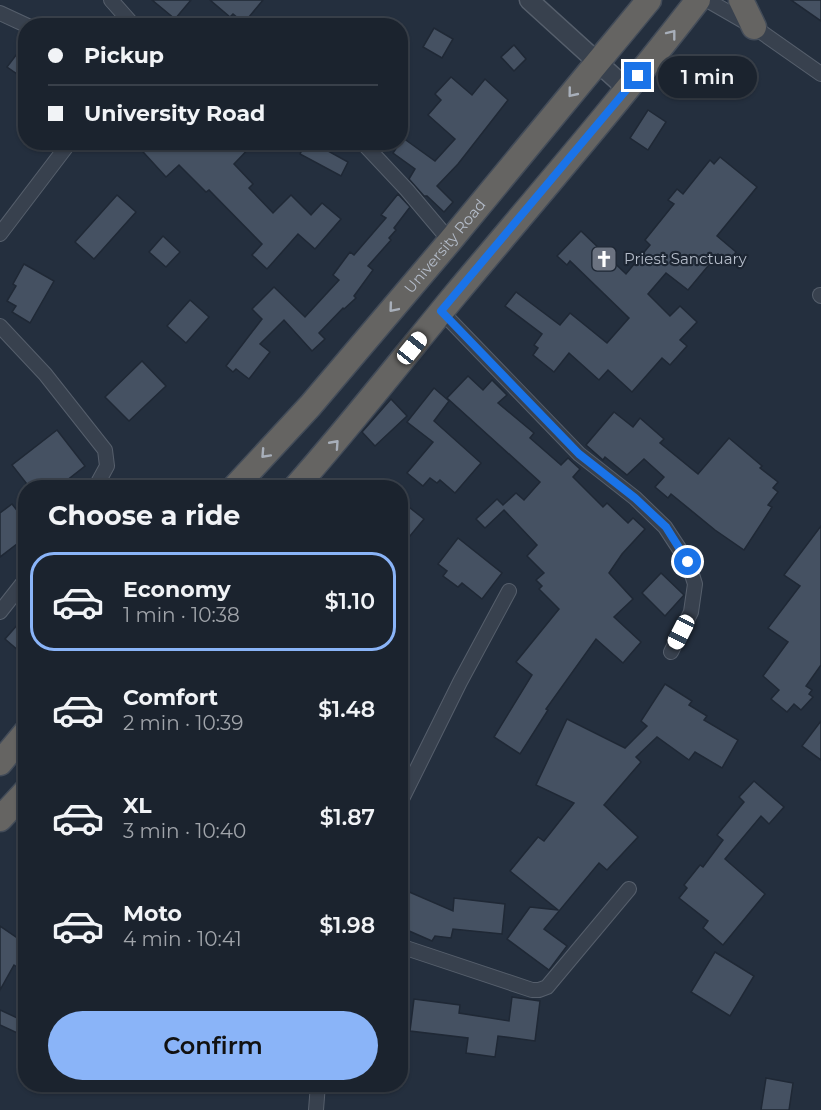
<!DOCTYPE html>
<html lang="en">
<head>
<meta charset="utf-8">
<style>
  body { margin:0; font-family:Montserrat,sans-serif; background:#242b36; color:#f1f3f6; height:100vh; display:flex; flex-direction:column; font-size:22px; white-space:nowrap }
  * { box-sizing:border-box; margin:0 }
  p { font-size:20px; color:#a0a4aa }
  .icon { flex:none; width:33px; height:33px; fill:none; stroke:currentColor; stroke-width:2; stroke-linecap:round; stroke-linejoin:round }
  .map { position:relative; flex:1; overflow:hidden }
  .details { position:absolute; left:18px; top:480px; width:390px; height:612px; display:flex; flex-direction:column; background:#1b232e; border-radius:24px; box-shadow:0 2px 4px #0004,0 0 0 2px #39404a }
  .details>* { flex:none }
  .banner { position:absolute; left:18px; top:18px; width:390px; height:132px; border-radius:24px; box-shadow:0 2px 4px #0004,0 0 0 2px #39404a; display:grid; align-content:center; height:132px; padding:0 30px; background:#1b232e }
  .end { position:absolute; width:27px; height:27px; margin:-14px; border:8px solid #1a73e8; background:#fff; box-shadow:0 0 0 3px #fff }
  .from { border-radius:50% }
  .bubble { position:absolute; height:42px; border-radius:21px; background:#1b232e; box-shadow:0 2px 4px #0004,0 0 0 2px #39404a; font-size:20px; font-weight:600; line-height:42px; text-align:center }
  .car { position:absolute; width:18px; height:36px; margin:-18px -9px; border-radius:8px; box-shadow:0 0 4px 2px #0007; background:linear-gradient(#fff 24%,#345 0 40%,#fff 0 76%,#345 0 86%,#fff 0) }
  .banner b { display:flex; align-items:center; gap:21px; height:57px; font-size:22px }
  .banner b+b { border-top:2px solid #39404a }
  .banner i { width:15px; height:15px; background:#f1f3f6 }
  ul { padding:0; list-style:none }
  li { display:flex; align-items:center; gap:18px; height:99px; margin:0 12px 9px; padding:0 18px; border:3px solid transparent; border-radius:24px }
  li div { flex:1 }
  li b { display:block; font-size:22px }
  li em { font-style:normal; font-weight:600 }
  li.selected { border-color:#8ab4f8 }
  li>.icon { width:54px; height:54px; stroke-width:1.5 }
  h2 { padding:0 30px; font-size:27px; line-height:72px }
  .primary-button { display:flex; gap:12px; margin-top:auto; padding:12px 30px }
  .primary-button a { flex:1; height:69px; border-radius:36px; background:#8ab4f8; color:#111; font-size:24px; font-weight:600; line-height:69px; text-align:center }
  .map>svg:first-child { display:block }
  .building { fill:#455162; stroke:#1f2835; stroke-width:1.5 }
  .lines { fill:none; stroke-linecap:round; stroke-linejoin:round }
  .minor-casing { stroke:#565f6c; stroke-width:16 }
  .tertiary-casing { stroke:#565f6c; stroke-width:21 }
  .trunk-casing { stroke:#434c59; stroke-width:27 }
  .minor { stroke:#38414e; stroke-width:14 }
  .tertiary { stroke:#38414e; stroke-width:18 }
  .trunk { stroke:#656462; stroke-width:24 }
  .oneway { stroke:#a8afba }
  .route { stroke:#1a73e8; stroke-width:8 }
  .labels { text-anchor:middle; stroke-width:4.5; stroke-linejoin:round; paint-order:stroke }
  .street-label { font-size:15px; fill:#b4bcc9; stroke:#1d2633 }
  .poi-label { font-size:15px; fill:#b4bcc9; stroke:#1d2633; text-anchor:start }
</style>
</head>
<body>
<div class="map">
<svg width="821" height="1110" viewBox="0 0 821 1110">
  <rect width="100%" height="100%" fill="#242f3e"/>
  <g class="building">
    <polygon points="152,0 191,0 175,19"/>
    <polygon points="210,0 263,0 244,23 233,14 230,17"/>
    <polygon points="791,0 821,0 821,21"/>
    <polygon points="434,28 453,39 442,58 423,47"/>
    <polygon points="26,42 26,80 7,67"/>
    <polygon points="514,45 526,59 514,71 501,57"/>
    <polygon points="693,64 706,73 692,93 679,83"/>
    <polygon points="451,77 472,95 485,79 508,100 458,164 437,186 453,202 444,212 427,196 424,196 409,179 415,169 393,153 403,138 435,161 455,139 428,115 441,100 435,94"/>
    <polygon points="648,110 666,122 648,150 630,138"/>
    <polygon points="134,142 255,142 234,164 253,184 249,188 273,213 291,195 311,215 322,203 341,219 315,249 298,234 267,269 252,255 262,244 209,190 206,192 179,165 166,177"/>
    <polygon points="306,142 312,142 348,162 341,176 300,154"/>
    <polygon points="720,157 757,187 717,236 736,252 728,262 718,254 688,290 666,273 648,294 670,316 680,306 697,322 680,340 687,346 670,365 662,358 632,392 608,370 599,380 569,353 554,372 533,355 538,348 534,345 542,334 505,306 516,292 560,325 570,313 607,343 629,318 570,261 567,265 557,256 581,231 626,274 650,245 645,240 674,204 668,200 677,189 683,194 710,160 714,164"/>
    <polygon points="398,194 410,207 394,228 396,230 389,238 391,240 368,266 373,270 354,296 356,298 344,309 343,308 319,333 325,339 312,351 284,320 260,344 270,352 249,379 236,369 233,372 226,366 262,319 252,309 274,287 305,317 339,280 333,275 350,252 354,255 386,218 381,215"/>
    <polygon points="117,195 136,212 94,259 75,242"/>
    <polygon points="163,236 180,252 166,267 149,252"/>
    <polygon points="24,264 54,281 30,323 12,312 16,306 7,301 16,286 13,284"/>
    <polygon points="190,300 209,317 186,343 167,326"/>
    <polygon points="142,361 166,386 129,421 105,397"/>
    <polygon points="468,376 483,390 492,380 507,395 498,403 534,433 530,438 561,465 568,458 580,469 573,477 603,507 607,503 628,523 633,518 645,529 622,554 609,573 633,599 614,617 641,642 623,663 596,639 546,709 548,710 520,754 494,737 532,675 516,662 559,609 539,589 542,586 536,580 544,573 527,556 537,545 504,510 485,528 476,519 497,499 503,505 516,493 524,500 540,482 447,398"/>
    <polygon points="434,388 449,401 434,421 481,463 455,493 440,480 437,483 430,478 423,486 407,473 433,442 407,422"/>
    <polygon points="391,399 407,416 375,446 362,432"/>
    <polygon points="614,412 633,427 640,418 664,439 660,443 698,474 729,438 762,466 760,468 778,482 773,488 778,492 768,505 772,507 744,550 715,530 671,494 668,498 655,487 664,477 644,459 627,475 605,457 603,460 586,445"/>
    <polygon points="57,430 85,466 57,488 30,488 12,465"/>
    <polygon points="400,500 424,519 400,548"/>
    <polygon points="12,504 26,522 26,537 0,557 0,513"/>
    <polygon points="821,526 821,665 806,686 812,690 809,694 813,697 801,710 794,704 787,712 771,699 779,690 763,676 788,642 768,628 800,586 784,575"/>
    <polygon points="458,538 502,573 482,599 462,583 458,587 443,576 447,571 438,564"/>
    <polygon points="661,573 684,595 665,616 642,593"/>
    <polygon points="26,615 26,657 5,639"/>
    <polygon points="665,684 692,701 689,705 707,716 704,720 738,740 722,768 695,752 689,760 657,737 636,757 641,762 604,805 638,837 607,870 599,863 544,929 567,946 549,970 507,939 530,907 558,910 510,871 538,837 544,841 574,803 536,785 567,719 625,748 647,726 641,721"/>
    <polygon points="821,721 821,760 802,746"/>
    <polygon points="754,781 784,807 769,824 761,816 725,859 765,894 723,945 703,928 708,921 679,898 687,888 684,885 700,865 703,867 723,840 717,835 744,802 739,797"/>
    <polygon points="400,888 453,911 454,898 505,904 502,934 453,929 451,938 435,936 432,941 400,927"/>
    <polygon points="0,926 26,944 26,973 14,965 0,990"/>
    <polygon points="715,952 754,976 730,1016 691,992"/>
    <polygon points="512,997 540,1001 535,1041 498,1036 495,1057 466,1053 468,1038 410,1031 414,999 460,1005 459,1013 509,1021"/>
    <polygon points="0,1010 26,1022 26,1037 0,1025"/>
    <polygon points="766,1078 793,1083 789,1110 761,1110"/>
  </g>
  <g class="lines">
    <g class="minor-casing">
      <g id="minor">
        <polyline points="111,0 134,26"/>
        <polyline points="707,0 754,27 821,74"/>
        <polyline points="0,13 28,26"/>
        <polyline points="362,142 407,190 450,241"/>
        <polyline points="0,234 70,142"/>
        <polyline points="820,295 821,296"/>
        <polyline points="441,311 579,454 635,498 665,527 688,562 695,584 691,612 671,652"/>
        <polyline points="0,326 45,374 105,450 107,466 95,488"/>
        <polyline points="0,612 26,579"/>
        <polyline points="400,803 460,682 509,591"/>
        <polyline points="400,946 532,990 539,990 547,987 629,889"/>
        <polyline points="316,1110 318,1084"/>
      </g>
    </g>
    <g class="tertiary-casing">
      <polyline id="tertiary" points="529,0 627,89"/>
    </g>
    <g class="trunk-casing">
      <g id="trunk">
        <polyline points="741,0 754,27"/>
        <path id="s1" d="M234,488l76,-82 140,-165 199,-241"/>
        <path d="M295,488c56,-63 107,-129 160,-193 82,-98 165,-194 243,-295"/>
        <polyline points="0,763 26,732"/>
        <polyline points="0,819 26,791"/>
      </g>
    </g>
    <use href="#minor" class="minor"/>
    <use href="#tertiary" class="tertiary"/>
    <use href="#trunk" class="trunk"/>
  </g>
  <defs><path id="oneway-chevron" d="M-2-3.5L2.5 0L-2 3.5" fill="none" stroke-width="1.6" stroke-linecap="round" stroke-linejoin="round" transform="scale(1.5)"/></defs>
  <g class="oneway">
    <use href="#oneway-chevron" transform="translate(672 34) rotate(-52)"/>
    <use href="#oneway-chevron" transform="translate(572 93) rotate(129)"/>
    <use href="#oneway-chevron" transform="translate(393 308) rotate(130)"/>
    <use href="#oneway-chevron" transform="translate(335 444) rotate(-48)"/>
    <use href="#oneway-chevron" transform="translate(265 454) rotate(133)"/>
  </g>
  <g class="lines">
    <polyline class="route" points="638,76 441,311 579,454 635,498 666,527 688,562"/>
  </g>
  <defs>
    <g id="church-square" transform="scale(1.35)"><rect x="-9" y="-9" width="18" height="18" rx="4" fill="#6b7280" stroke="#1d2633"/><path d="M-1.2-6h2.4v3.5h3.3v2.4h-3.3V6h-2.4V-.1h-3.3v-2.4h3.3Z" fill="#fff"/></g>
  </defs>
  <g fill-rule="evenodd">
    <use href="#church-square" x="604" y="259"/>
  </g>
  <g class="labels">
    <g class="street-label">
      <text dy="5" stroke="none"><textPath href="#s1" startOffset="321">University Road</textPath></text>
    </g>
    <g class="poi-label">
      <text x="624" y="264">Priest Sanctuary</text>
    </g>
  </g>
</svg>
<i class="end from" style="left:688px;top:562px"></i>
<i class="end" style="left:638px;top:76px"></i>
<div class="bubble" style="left:658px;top:56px;width:99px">1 min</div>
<i class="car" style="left:412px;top:348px;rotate:39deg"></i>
<i class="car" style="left:681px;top:632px;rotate:207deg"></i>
<div class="banner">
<b><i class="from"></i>Pickup</b>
<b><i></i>University Road</b>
</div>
<section class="details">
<h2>Choose a ride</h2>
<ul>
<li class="selected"><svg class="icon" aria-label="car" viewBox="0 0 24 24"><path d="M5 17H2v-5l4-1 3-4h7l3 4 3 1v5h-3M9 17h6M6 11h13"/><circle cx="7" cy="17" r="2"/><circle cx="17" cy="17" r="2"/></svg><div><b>Economy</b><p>1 min · 10:38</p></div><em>$1.10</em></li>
<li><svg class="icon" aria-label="car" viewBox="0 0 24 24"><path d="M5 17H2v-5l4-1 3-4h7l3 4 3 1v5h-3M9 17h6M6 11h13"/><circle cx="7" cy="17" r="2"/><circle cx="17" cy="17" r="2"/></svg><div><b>Comfort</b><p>2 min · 10:39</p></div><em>$1.48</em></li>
<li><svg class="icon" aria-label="car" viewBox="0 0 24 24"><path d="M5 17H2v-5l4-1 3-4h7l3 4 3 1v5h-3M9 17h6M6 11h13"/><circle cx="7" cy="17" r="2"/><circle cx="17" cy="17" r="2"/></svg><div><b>XL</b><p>3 min · 10:40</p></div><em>$1.87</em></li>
<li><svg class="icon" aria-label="car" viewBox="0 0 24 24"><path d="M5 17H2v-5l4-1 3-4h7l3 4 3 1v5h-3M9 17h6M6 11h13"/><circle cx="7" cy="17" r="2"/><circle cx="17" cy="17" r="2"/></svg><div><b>Moto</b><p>4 min · 10:41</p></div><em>$1.98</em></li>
</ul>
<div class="primary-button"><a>Confirm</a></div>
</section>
</div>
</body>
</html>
